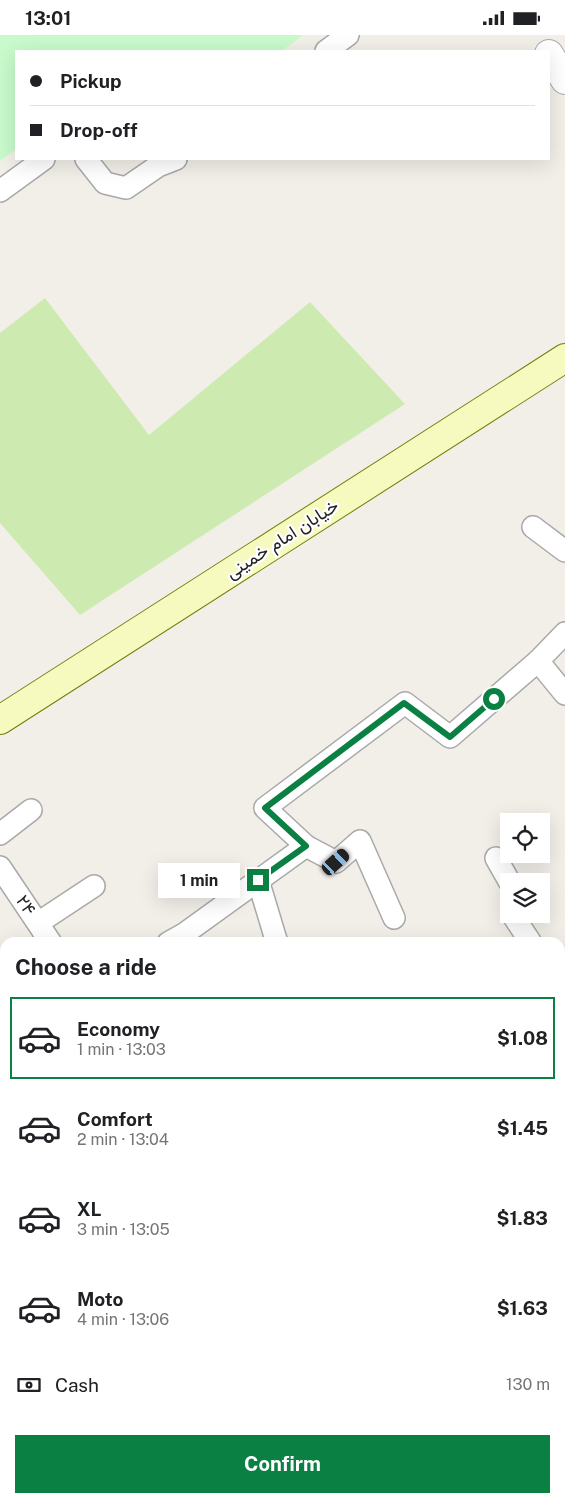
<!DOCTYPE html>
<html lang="en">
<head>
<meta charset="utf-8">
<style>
  body { margin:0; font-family:"Public Sans",Vazirmatn,sans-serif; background:#f6f6f6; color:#202124; height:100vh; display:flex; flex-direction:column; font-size:19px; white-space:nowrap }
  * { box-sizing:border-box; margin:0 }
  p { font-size:16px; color:#757577 }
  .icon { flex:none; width:28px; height:28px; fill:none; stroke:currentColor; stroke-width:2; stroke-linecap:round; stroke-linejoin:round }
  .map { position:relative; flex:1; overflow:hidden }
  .sheet { position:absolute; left:0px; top:902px; width:565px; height:566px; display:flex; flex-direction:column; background:#fff; border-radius:15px 15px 0 0; box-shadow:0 5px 20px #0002 }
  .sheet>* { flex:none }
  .hud { position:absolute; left:15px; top:15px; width:535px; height:110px; border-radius:0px; box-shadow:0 5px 20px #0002; display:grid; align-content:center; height:110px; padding:0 15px; background:#fff }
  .buttons { position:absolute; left:500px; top:778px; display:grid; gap:10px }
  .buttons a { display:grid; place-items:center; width:50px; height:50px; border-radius:0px; background:#fff; box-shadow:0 5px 20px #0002; font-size:25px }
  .end { position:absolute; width:22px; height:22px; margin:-11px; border:6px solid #0b8043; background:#fff; box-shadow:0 0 0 2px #fff }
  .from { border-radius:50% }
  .bubble { position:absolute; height:35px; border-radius:0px; background:#fff; box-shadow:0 5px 20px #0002; font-size:16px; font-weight:700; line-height:35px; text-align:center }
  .car { position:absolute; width:15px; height:30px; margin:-15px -8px; border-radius:6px; box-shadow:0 0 4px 1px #0007; background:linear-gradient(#222 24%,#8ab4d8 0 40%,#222 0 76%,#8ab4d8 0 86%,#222 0) }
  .hud b { display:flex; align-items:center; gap:18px; height:48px; font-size:19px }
  .hud b+b { border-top:1px solid #e0e0e0 }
  .hud i { width:12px; height:12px; background:#202124 }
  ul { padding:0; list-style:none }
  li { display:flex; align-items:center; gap:15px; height:82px; margin:0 10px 8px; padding:0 5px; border:2px solid transparent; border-radius:0px }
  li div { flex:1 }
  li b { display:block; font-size:19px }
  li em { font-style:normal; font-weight:700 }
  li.selected { border-color:#0b8043 }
  li>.icon { width:45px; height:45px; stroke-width:1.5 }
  h2 { padding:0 15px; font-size:22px; line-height:60px }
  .pay { display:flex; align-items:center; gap:12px; height:55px; padding:0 15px; font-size:19px }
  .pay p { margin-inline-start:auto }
  .cta { display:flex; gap:10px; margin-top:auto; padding:10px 15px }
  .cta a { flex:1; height:58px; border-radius:0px; background:#0b8043; color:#fff; font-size:20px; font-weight:700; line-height:58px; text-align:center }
  .status { display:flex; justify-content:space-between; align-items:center; height:35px; padding:0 25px; background:#fff; direction:ltr }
  .status svg { height:14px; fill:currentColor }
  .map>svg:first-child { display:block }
  .grass { fill:#cdebb0 }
  .park { fill:#c8facc }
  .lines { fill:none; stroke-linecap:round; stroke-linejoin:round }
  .minor-casing { stroke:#a9a9a9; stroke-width:24 }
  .tertiary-casing { stroke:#a9a9a9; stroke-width:30 }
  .secondary-casing { stroke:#707d05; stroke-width:30 }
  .path { stroke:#fa8072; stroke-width:3; stroke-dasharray:2.5 2.5; stroke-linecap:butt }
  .minor { stroke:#fff; stroke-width:21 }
  .tertiary { stroke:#fff; stroke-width:28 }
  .secondary { stroke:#f7fabf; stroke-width:28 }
  .route { stroke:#0b8043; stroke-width:6 }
  .labels { text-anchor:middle; stroke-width:4.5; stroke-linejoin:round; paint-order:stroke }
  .street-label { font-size:18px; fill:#222; stroke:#fff }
</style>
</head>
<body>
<div class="status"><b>13:01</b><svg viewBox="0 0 49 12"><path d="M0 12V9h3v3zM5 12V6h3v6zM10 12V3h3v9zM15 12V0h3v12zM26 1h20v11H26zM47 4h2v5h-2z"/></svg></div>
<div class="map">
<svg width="565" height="1468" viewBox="0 0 565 1468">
  <rect width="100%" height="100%" fill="#f2efe9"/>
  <polygon class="grass" points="45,263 149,400 310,267 405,369 80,580 0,488 0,298"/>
  <polygon class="park" points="0,0 303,0 282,16 16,16 16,114 0,126"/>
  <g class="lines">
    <g class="minor-casing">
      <g id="minor">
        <polyline points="326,16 348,0"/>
        <polyline points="86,124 105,148 126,153 158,131 176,124"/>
        <polyline points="0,156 44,124"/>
        <polyline points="533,492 565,516"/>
        <polyline points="538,626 565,659"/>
        <polyline points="0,799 31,775"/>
        <polyline points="496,823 509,846"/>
        <polyline points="0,832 51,908"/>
        <polyline points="258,845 277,908"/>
        <polyline points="514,879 514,882 531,908"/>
        <polyline points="394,883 360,806 336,827 306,811 265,773 405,668 450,702 538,626 565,598"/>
        <polyline points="38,888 94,851"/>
        <polyline points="168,908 184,899 306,811"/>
        <polyline points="560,951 565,958"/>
        <polyline points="0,1045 5,1043"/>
        <polyline points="560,1124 565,1132"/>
        <polyline points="560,1176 565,1168"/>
        <polyline points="0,1353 5,1357"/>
        <polyline points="192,1464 204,1468"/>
        <polyline points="388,1464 390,1468"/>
        <polyline points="497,1464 500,1468"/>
        <polyline points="272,1468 276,1464"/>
        <polyline points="515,1468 520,1464"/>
      </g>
    </g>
    <g class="tertiary-casing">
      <polyline id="tertiary" points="549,19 565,45"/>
    </g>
    <g class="secondary-casing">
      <polyline id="secondary" points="0,685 565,323"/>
    </g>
    <polyline class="path" points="560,1235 565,1241"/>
    <use href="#minor" class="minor"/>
    <use href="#tertiary" class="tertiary"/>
    <use href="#secondary" class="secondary"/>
  </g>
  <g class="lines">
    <polyline class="route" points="258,845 306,811 265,773 404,668 450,702 494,664"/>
  </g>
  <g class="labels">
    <g class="street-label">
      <text transform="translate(282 504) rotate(-33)" y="6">خیابان امام خمینی</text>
      <text transform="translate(26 870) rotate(56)" y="6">۲۴</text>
    </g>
  </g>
</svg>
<div class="buttons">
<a><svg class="icon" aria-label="locate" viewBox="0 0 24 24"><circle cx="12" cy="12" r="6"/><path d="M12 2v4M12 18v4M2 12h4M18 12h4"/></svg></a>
<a><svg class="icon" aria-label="layers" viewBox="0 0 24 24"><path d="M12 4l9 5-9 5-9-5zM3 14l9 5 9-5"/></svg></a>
</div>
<i class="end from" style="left:494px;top:664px"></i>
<i class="end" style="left:258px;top:845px"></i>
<div class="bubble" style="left:158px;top:828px;width:82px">1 min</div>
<i class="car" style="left:336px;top:827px;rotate:48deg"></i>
<div class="hud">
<b><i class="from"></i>Pickup</b>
<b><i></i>Drop-off</b>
</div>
<section class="sheet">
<h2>Choose a ride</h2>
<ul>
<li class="selected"><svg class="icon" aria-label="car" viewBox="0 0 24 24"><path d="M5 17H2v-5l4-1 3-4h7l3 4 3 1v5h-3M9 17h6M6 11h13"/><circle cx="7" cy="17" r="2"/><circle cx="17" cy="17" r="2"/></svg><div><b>Economy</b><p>1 min · 13:03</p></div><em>$1.08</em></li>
<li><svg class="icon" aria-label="car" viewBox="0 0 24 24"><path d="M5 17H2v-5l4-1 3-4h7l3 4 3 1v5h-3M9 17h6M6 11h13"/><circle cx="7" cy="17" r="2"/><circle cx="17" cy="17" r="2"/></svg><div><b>Comfort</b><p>2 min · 13:04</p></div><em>$1.45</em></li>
<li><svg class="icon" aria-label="car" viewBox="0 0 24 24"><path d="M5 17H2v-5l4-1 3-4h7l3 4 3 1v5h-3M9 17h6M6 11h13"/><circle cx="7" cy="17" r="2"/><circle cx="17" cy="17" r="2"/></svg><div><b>XL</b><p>3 min · 13:05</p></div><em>$1.83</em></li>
<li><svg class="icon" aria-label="car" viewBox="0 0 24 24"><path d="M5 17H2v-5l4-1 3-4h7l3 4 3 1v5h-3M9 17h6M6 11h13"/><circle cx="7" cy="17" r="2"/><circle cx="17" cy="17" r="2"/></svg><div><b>Moto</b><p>4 min · 13:06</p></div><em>$1.63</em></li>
</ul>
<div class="pay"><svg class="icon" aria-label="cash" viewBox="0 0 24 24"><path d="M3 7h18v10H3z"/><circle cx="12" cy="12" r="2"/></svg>Cash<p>130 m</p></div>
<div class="cta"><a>Confirm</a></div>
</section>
</div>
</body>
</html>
